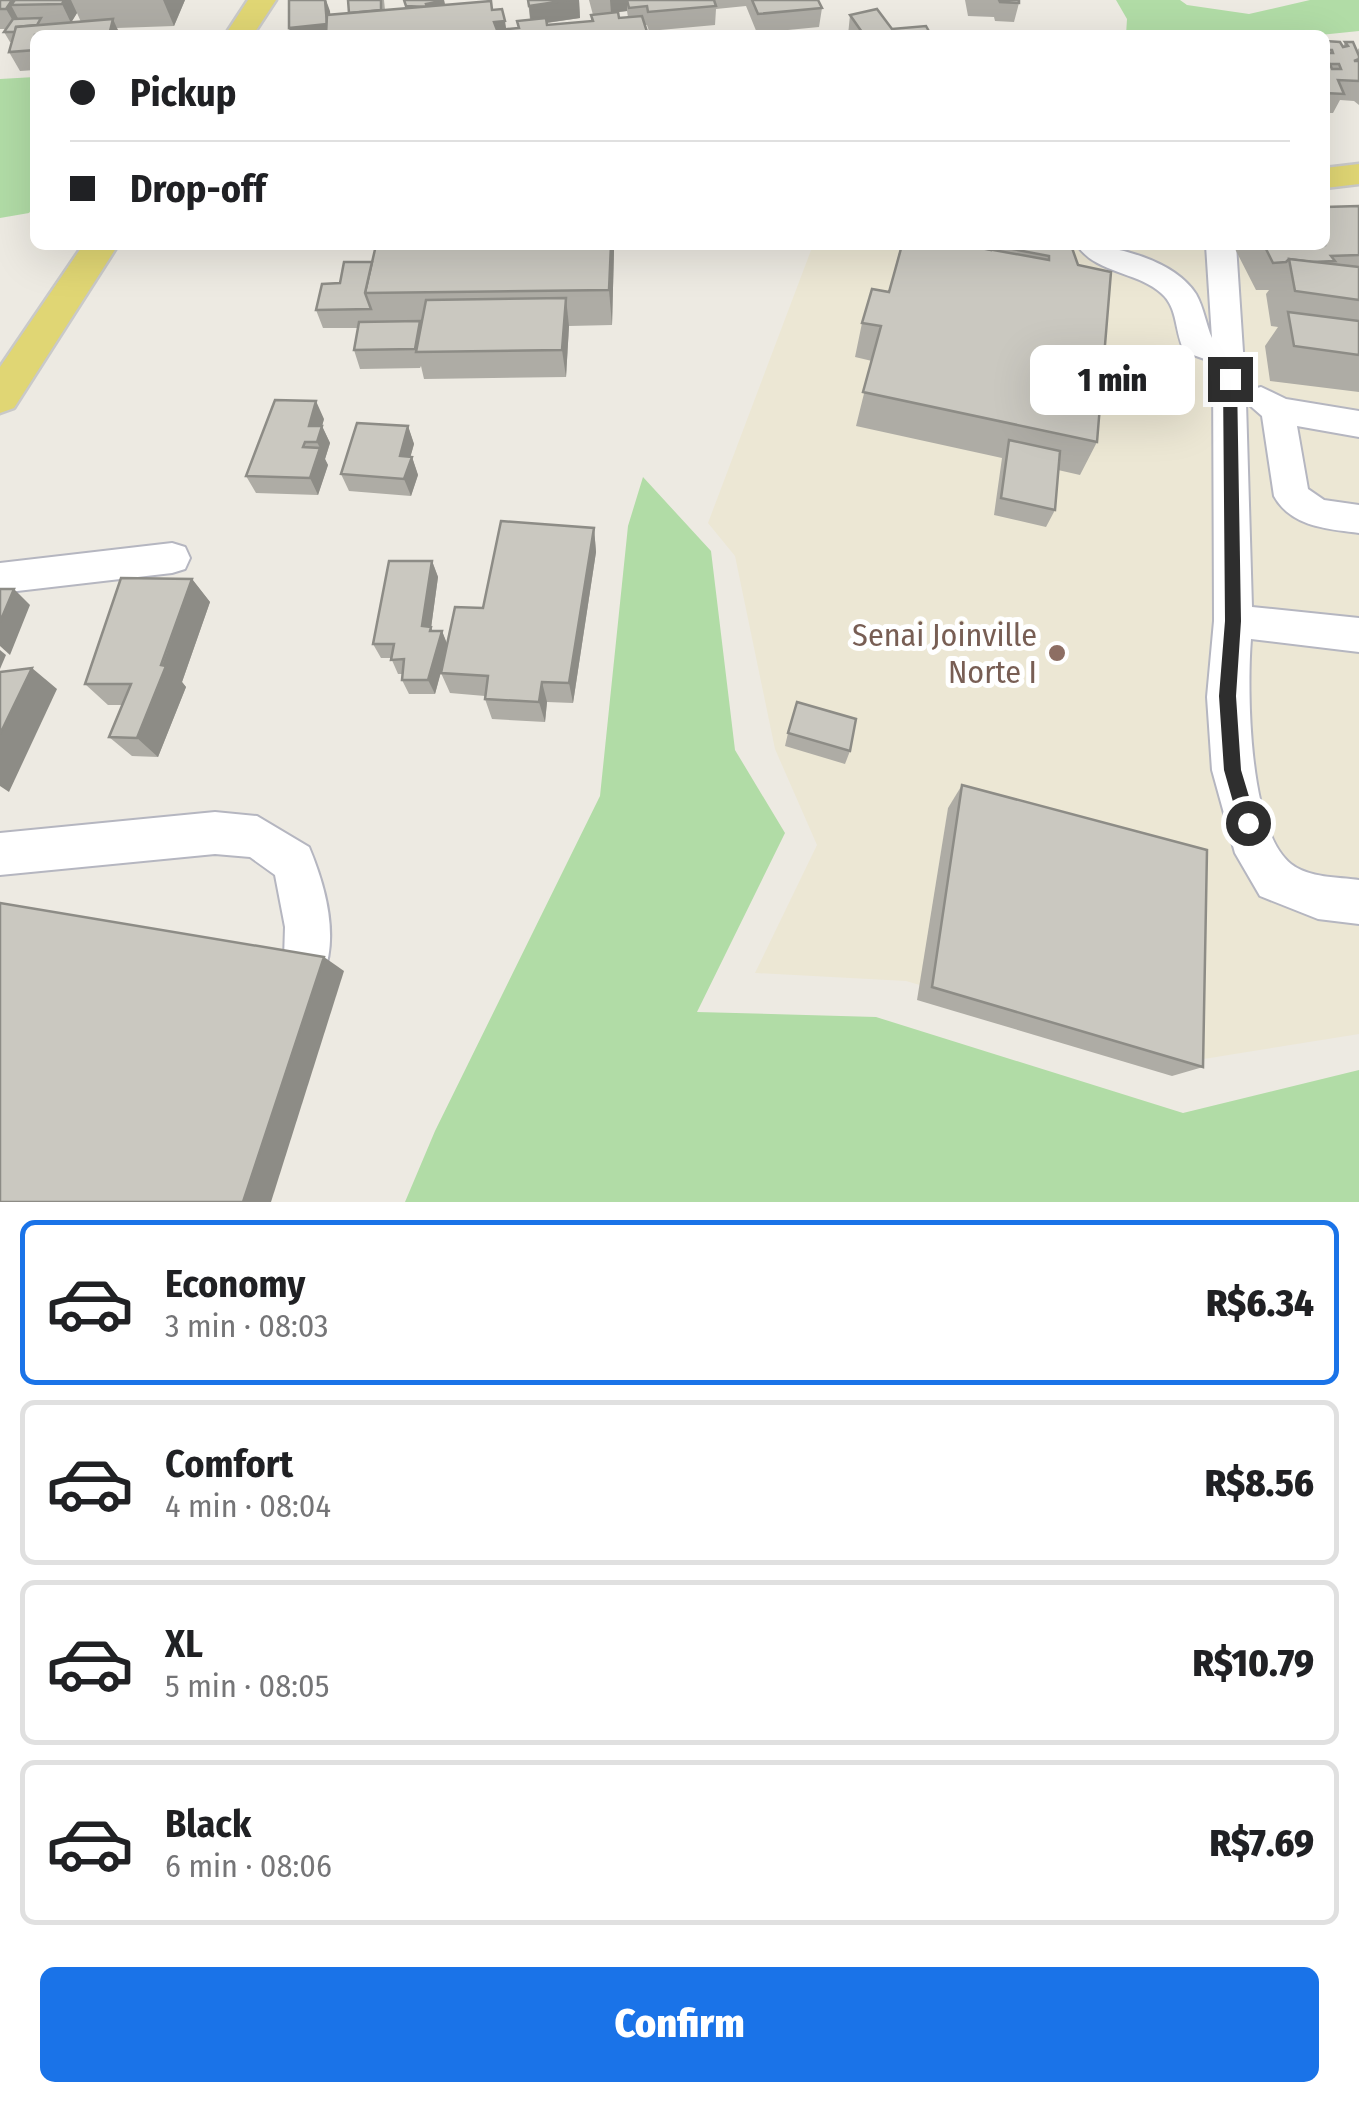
<!DOCTYPE html>
<html lang="en">
<head>
<meta charset="utf-8">
<style>
  body { margin:0; font-family:"Fira Sans Condensed",sans-serif; background:#f2f2f2; color:#202124; height:100vh; display:flex; flex-direction:column; font-size:38px; white-space:nowrap }
  * { box-sizing:border-box; margin:0 }
  p { font-size:32px; color:#757577 }
  .icon { flex:none; width:55px; height:55px; fill:none; stroke:currentColor; stroke-width:2; stroke-linecap:round; stroke-linejoin:round }
  .map { position:relative; height:1202px; overflow:hidden }
  .drawer { display:flex; flex-direction:column; background:#fff; flex:1 }
  .drawer>* { flex:none }
  .top-card { position:absolute; left:30px; top:30px; width:1300px; height:220px; border-radius:15px; box-shadow:0 10px 40px #0002; display:grid; align-content:center; height:220px; padding:0 40px; background:#fff }
  .end { position:absolute; width:45px; height:45px; margin:-22px; border:12px solid #2e2e2e; background:#fff; box-shadow:0 0 0 5px #fff }
  .from { border-radius:50% }
  .bubble { position:absolute; height:70px; border-radius:15px; background:#fff; box-shadow:0 10px 40px #0002; font-size:32px; font-weight:800; line-height:70px; text-align:center }
  .top-card b { display:flex; align-items:center; gap:35px; height:95px; font-size:38px }
  .top-card b+b { border-top:2px solid #e0e0e0 }
  .top-card i { width:25px; height:25px; background:#202124 }
  ul { padding:18px 0 0; list-style:none }
  li { display:flex; align-items:center; gap:30px; height:165px; margin:0 20px 15px; padding:0 20px; border:5px solid #e0e0e0; border-radius:15px }
  li div { flex:1 }
  li b { display:block; font-size:38px }
  li em { font-style:normal; font-weight:800 }
  li.current { border-color:#1a73e8 }
  li>.icon { width:90px; height:90px; stroke-width:1.5 }
  .button { display:flex; gap:20px; margin-top:auto; padding:20px 40px }
  .button a { flex:1; height:115px; border-radius:15px; background:#1a73e8; color:#fff; font-size:40px; font-weight:800; line-height:115px; text-align:center }
  .map>svg:first-child { display:block }
  .education { fill:#ece7d4 }
  .green { fill:#b1dca6 }
  .lines { fill:none; stroke-linecap:round; stroke-linejoin:round }
  .minor-casing { stroke:#b5b6c0; stroke-width:4 }
  .major-casing { stroke:#c9c9c9; stroke-width:5 }
  .minor { fill:#fff; fill-rule:evenodd }
  .major { fill:#e0d674; fill-rule:evenodd }
  .wall { fill:#aeaca5; fill-rule:evenodd }
  .shaded-wall { fill:#8d8c86 }
  .building { fill:#cac8c0; stroke:#8d8c86; stroke-width:2.5; fill-rule:evenodd }
  .route { fill:#2e2e2e }
  .education-dot { fill:#8d6e63; stroke:#fff; stroke-width:4 }
  .labels { text-anchor:middle; stroke-width:10; stroke-linejoin:round; paint-order:stroke }
  .education-label { font-size:32px; fill:#785e54; stroke:#fff; text-anchor:end }
</style>
</head>
<body>
<div class="map">
<svg width="1359" height="1202" viewBox="0 0 1359 1202">
  <rect width="100%" height="100%" fill="#edeae2"/>
  <polygon class="education" points="1359,205 1359,1034 1185,1062 906,981 755,973 817,845 775,749 735,556 708,523 813,245 1325,245 1325,206"/>
  <g class="green">
    <polygon points="1116,0 1180,0 1187,5 1249,14 1310,0 1359,0 1359,31 1320,35 1126,35 1127,19"/>
    <polygon points="35,77 35,205 29,213 0,218 0,79"/>
    <polygon points="643,477 711,551 735,750 785,833 697,1012 876,1017 1183,1113 1359,1070 1359,1202 405,1202 435,1131 600,796 628,526"/>
  </g>
  <g class="lines">
    <g class="minor-casing">
      <g id="minor">
        <path d="M1077,245c38,0 97,15 119,49 8,14 10,31 16,44l-6,-93h30l10,152 3,-7 12,-3 25,12 73,12v26l-62,-11 11,63 16,11 35,5v28c-31,-4 -68,-6 -85,-37l-12,-80 -16,-14 6,205 107,11v34l-108,-13c-4,51 -3,191 40,225 18,14 47,13 68,16v44l-41,-5 -58,-23 -25,-43 -23,-83 -5,-73 7,-76 -1,-259 -28,-10c-11,-19 -6,-44 -24,-59 -23,-21 -66,-20 -84,-48z"/>
        <polygon points="172,543 185,547 190,558 185,569 172,573 0,593 0,563"/>
        <path d="M215,812l42,4 52,31c16,38 30,89 14,128l-16,7 -16,-7 -7,-16 1,-32 -10,-52 -25,-18 -35,-3 -215,21v-42z"/>
      </g>
    </g>
    <g class="major-casing">
      <g id="major">
        <polygon points="248,0 276,0 253,35 225,35"/>
        <polygon points="1359,164 1359,184 1325,188 1325,168"/>
        <polygon points="83,245 118,245 14,408 0,413 0,367"/>
      </g>
    </g>
    <use href="#minor" class="minor"/>
    <use href="#major" class="major"/>
  </g>
  <g class="wall">
    <path d="M0,0h185l-11,26 -57,2 3,7h-85v35l-15,1 -11,-19 3,-10h-2l-6,-10 3,-3h-7zM77,13l4,9h-10z"/>
    <path d="M289,0h37l4,15 19,-2 -1,-13h36l1,10 21,-2 -2,-8h40l1,5 46,-4 1,9 10,-1 4,20 12,-1 -1,-7 13,-1 -2,-20h51l1,18 -33,5v2l44,-4v-6h2l-4,-15h229l4,8 -3,19 -62,6 -11,-27 -30,3 -1,16 -66,6 -2,-6h-2l3,10h-357l-2,-7zM627,11l1,6 -9,1 -1,-6z"/>
    <polygon points="965,0 1019,0 1019,3 1014,22 995,21 994,17 968,16"/>
    <polygon points="850,15 892,29 931,35 848,35"/>
    <polygon points="1325,41 1343,47 1345,42 1357,51 1359,48 1359,105 1354,101 1340,100 1333,113 1325,113"/>
    <polygon points="1359,206 1359,392 1270,381 1265,346 1278,327 1271,326 1266,294 1269,290 1256,290 1233,245 1325,245"/>
    <polygon points="901,245 995,251 997,245 1071,245 1097,442 1080,475 1058,470 1055,510 1046,527 994,515 1002,458 856,426 872,361 855,357 862,323 889,292"/>
    <polygon points="614,251 612,325 569,326 566,377 424,379 421,366 420,368 360,369 354,350 358,328 323,328 316,310 340,283 372,262"/>
    <polygon points="324,419 322,426 330,443 325,459 328,465 318,495 256,493 246,476"/>
    <polygon points="408,426 414,444 410,457 412,457 418,475 411,496 349,491 341,474"/>
    <polygon points="594,528 596,552 573,703 547,702 545,722 492,719 485,699 485,696 450,693 441,673 445,656 435,694 409,694 402,680 402,674 398,674 391,658 381,658 373,644 432,561 438,577 431,628 432,631 442,631 447,645 483,608"/>
    <polygon points="192,579 210,602 182,682 186,687 158,757 132,756 109,737 122,705 108,705 85,684"/>
    <polygon points="788,733 850,751 845,764 785,746"/>
    <polygon points="962,785 1203,1067 1172,1076 917,1000 948,808"/>
  </g>
  <g class="shaded-wall">
    <polygon points="12,0 33,0 11,5 20,22 17,28 6,9"/>
    <polygon points="64,0 84,0 71,0 77,13 71,23 62,4"/>
    <polygon points="163,0 185,0 174,26"/>
    <polygon points="325,0 326,0 330,11 332,35 291,35 289,28"/>
    <polygon points="436,0 444,0 446,10 430,23 426,4"/>
    <polygon points="569,0 579,0 580,18 531,25 529,6"/>
    <polygon points="610,0 627,0 627,11 611,13"/>
    <polygon points="113,19 120,35 109,35"/>
    <polygon points="505,21 507,35 496,35 494,22"/>
    <polygon points="611,245 614,245 614,251 612,325 609,290"/>
    <polygon points="566,298 569,326 566,377 562,350"/>
    <polygon points="316,401 324,419 322,426 330,443 325,459 328,465 318,495 310,478 320,448 309,426"/>
    <polygon points="408,426 414,444 406,473 400,456"/>
    <polygon points="412,457 418,475 411,496 404,479"/>
    <polygon points="594,528 596,552 573,703 569,683"/>
    <polygon points="432,561 438,577 431,628 437,642 422,626"/>
    <polygon points="192,579 210,602 182,682 186,687 158,757 137,738"/>
    <polygon points="14,589 30,605 10,655 0,646 0,622"/>
    <polygon points="442,631 448,646 435,694 428,680"/>
    <polygon points="0,650 6,655 0,669"/>
    <polygon points="32,668 57,689 9,792 0,786 0,734"/>
    <polygon points="542,682 547,702 545,722 539,702"/>
    <polygon points="324,957 344,971 271,1202 243,1202"/>
  </g>
  <g class="building">
    <polygon points="0,0 12,0 6,9 0,9"/>
    <polygon points="15,0 64,0 62,4 11,5"/>
    <polygon points="289,0 325,0 327,24 289,28"/>
    <polygon points="348,0 381,0 381,10 349,13"/>
    <polygon points="404,0 437,0 437,2 426,4 427,7 406,6"/>
    <polygon points="528,0 569,0 529,6"/>
    <polygon points="627,0 714,0 716,6 648,12 647,6 629,8"/>
    <polygon points="752,0 818,0 822,8 758,14"/>
    <polygon points="999,0 1019,0 1019,3 1000,2"/>
    <polygon points="491,1 492,10 502,9 505,21 494,22 497,30 519,28 517,21 546,18 547,25 593,21 591,15 618,12 619,18 642,16 648,35 326,35 327,15"/>
    <polygon points="877,9 892,29 926,26 931,35 864,35 850,15"/>
    <polygon points="41,18 37,25 16,27 15,32 4,32 13,19"/>
    <polygon points="113,19 109,35 35,35 35,50 9,52 16,27"/>
    <path d="M1325,41l15,1 3,5 5,-1 -3,-4h8l6,14v3l-5,2h5v20l-21,-1 6,14 -19,-1v-31l4,1 -4,-10h8l-1,-3h-7zM1330,64h9l2,5h-9z"/>
    <polygon points="1359,206 1359,255 1331,256 1335,261 1312,262 1289,259 1286,262 1273,263 1264,245 1325,245 1325,207"/>
    <polygon points="376,245 611,245 609,290 365,293"/>
    <polygon points="902,245 966,245 1049,260 1049,256 997,246 1071,245 1078,265 1111,272 1097,442 863,392 881,326 862,323 872,289 889,292"/>
    <polygon points="965,245 992,245 991,250"/>
    <polygon points="1289,259 1359,267 1359,300 1295,291"/>
    <polygon points="344,262 372,262 365,293 371,309 316,310 322,284 340,283"/>
    <polygon points="566,298 562,350 416,352 426,300"/>
    <polygon points="1288,312 1359,321 1359,355 1294,346"/>
    <polygon points="420,321 415,349 354,350 359,322"/>
    <polygon points="275,400 316,401 309,426 322,426 317,442 305,442 303,447 320,448 310,478 246,476"/>
    <polygon points="357,423 408,426 400,456 412,457 404,479 341,474"/>
    <polygon points="1009,440 1060,451 1055,510 1001,498"/>
    <polygon points="501,521 594,528 569,683 542,682 539,702 485,699 488,676 441,673 455,607 483,608"/>
    <polygon points="389,561 432,561 422,626 431,627 430,631 442,631 428,680 402,680 404,659 391,660 394,644 373,644"/>
    <polygon points="121,578 192,579 161,665 166,666 137,738 109,737 131,684 85,684"/>
    <polygon points="0,589 14,589 0,622"/>
    <polygon points="32,668 0,734 0,672"/>
    <polygon points="797,702 856,719 850,751 788,733"/>
    <polygon points="962,785 1207,850 1203,1067 932,987"/>
    <polygon points="0,903 324,957 243,1202 0,1202"/>
  </g>
  <polygon class="route" points="1230,374 1237,379 1241,621 1236,696 1241,770 1257,823 1248,832 1239,823 1224,770 1219,696 1225,621 1223,379"/>
  <circle class="education-dot" cx="1057" cy="653" r="10"/>
  <g class="labels">
    <g class="education-label">
      <text x="1037" y="646">Senai Joinville<tspan x="1037" dy="37">Norte I</tspan></text>
    </g>
  </g>
</svg>
<i class="end from" style="left:1248px;top:823px"></i>
<i class="end" style="left:1230px;top:379px"></i>
<div class="bubble" style="left:1030px;top:345px;width:165px">1 min</div>
<div class="top-card">
<b><i class="from"></i>Pickup</b>
<b><i></i>Drop-off</b>
</div>
</div>
<section class="drawer">
<ul>
<li class="current"><svg class="icon" aria-label="car" viewBox="0 0 24 24"><path d="M5 17H2v-5l4-1 3-4h7l3 4 3 1v5h-3M9 17h6M6 11h13"/><circle cx="7" cy="17" r="2"/><circle cx="17" cy="17" r="2"/></svg><div><b>Economy</b><p>3 min · 08:03</p></div><em>R$6.34</em></li>
<li><svg class="icon" aria-label="car" viewBox="0 0 24 24"><path d="M5 17H2v-5l4-1 3-4h7l3 4 3 1v5h-3M9 17h6M6 11h13"/><circle cx="7" cy="17" r="2"/><circle cx="17" cy="17" r="2"/></svg><div><b>Comfort</b><p>4 min · 08:04</p></div><em>R$8.56</em></li>
<li><svg class="icon" aria-label="car" viewBox="0 0 24 24"><path d="M5 17H2v-5l4-1 3-4h7l3 4 3 1v5h-3M9 17h6M6 11h13"/><circle cx="7" cy="17" r="2"/><circle cx="17" cy="17" r="2"/></svg><div><b>XL</b><p>5 min · 08:05</p></div><em>R$10.79</em></li>
<li><svg class="icon" aria-label="car" viewBox="0 0 24 24"><path d="M5 17H2v-5l4-1 3-4h7l3 4 3 1v5h-3M9 17h6M6 11h13"/><circle cx="7" cy="17" r="2"/><circle cx="17" cy="17" r="2"/></svg><div><b>Black</b><p>6 min · 08:06</p></div><em>R$7.69</em></li>
</ul>
<div class="button"><a>Confirm</a></div>
</section>
</body>
</html>
